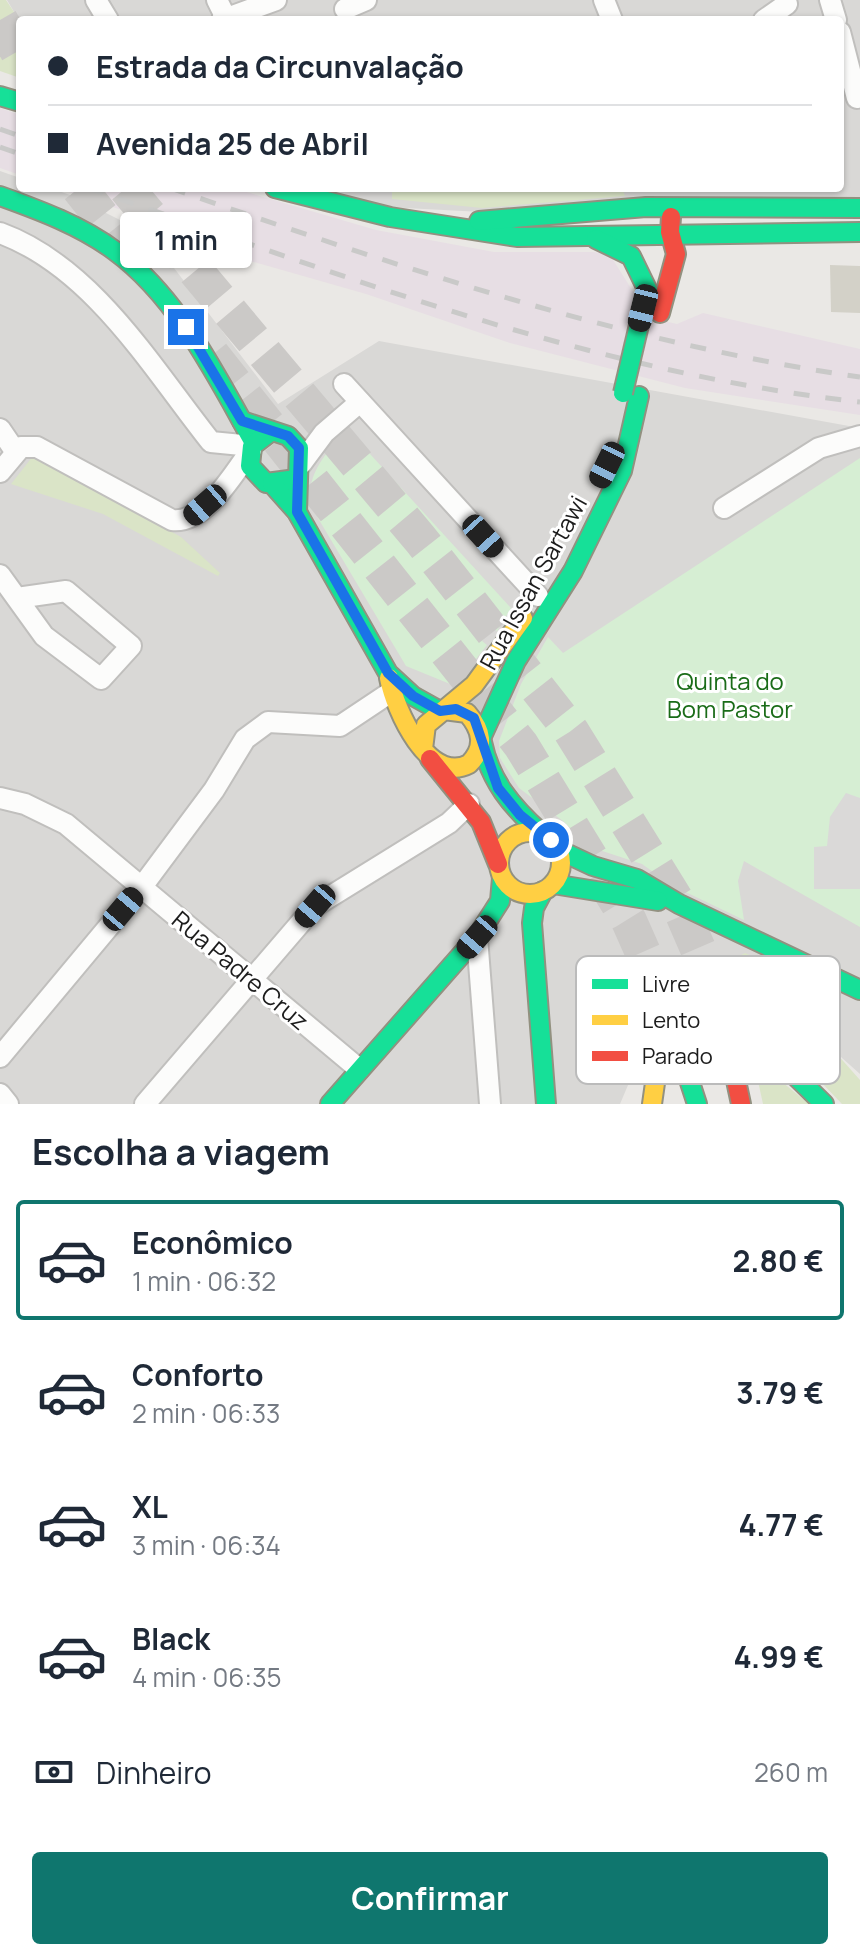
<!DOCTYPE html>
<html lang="pt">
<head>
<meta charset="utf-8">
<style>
  body { margin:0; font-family:Manrope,sans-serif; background:#f6f6f7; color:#1f2937; height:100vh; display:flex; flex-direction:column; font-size:30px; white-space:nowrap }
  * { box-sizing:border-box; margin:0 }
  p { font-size:26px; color:#747a83 }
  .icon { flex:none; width:44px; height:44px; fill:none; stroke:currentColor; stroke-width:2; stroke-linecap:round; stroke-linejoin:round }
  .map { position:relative; height:1104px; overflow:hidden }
  .side { display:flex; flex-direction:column; background:#fff; flex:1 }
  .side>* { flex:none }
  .hud { position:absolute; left:16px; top:16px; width:828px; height:176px; border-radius:8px; box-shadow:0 2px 6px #0004; display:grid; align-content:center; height:176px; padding:0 32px; background:#fff }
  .end { position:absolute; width:36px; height:36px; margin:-18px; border:10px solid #1a73e8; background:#fff; box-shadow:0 0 0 4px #fff }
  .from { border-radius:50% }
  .bubble { position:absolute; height:56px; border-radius:8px; background:#fff; box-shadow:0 2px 6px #0004; font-size:26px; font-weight:700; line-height:56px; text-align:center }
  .car { position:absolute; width:24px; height:48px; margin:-24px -12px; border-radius:10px; box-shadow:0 0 6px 2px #0007; background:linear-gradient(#222 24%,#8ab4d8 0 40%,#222 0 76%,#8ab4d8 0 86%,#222 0) }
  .hud b { display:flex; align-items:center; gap:28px; height:76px; font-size:30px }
  .hud b+b { border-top:2px solid #e0e1e3 }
  .hud i { width:20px; height:20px; background:#1f2937 }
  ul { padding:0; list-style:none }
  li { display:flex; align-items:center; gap:24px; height:120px; margin:0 16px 12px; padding:0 16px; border:4px solid transparent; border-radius:8px }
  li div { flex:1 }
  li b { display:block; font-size:30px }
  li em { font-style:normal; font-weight:700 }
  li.selected { border-color:#0f766e }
  li>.icon { width:72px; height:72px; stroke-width:1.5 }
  h2 { padding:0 32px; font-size:36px; line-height:96px }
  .pay { display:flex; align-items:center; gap:20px; height:88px; padding:0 32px; font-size:30px }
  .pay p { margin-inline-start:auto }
  .primary-button { display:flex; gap:16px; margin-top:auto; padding:16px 32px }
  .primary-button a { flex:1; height:92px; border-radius:8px; background:#0f766e; color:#fff; font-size:32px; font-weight:700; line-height:92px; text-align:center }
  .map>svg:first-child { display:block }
  .residential { fill:#d9d8d6 }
  .industrial { fill:#e7dee4 }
  .construction { fill:#d3d1c8 }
  .grass { fill:#dae4c7 }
  .park { fill:#d6eed3 }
  .parking { fill:#dad9d8 }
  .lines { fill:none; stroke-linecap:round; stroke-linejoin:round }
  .highway-tunnel { stroke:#cbc9c7; stroke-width:36; stroke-dasharray:36 18; stroke-linecap:butt }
  .street-casing { stroke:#c0bfbd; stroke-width:24 }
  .fast-casing { stroke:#929180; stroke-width:22 }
  .slow-casing { stroke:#929180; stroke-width:22 }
  .jam-casing { stroke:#929180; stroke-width:22 }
  .street { stroke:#fcfcfb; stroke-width:20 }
  .fast { stroke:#16e098; stroke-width:18 }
  .slow { stroke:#ffcf43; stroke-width:18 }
  .jam { stroke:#f24e42; stroke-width:18 }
  .rail { stroke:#c9c9c8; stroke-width:5; stroke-dasharray:16 16; stroke-linecap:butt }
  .fast-bridge-casing { stroke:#929180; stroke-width:22; stroke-linecap:butt }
  .fast-bridge { stroke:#16e098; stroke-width:18 }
  .route { stroke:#1a73e8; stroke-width:10 }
  .labels { text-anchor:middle; stroke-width:6; stroke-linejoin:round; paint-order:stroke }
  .street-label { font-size:24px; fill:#1c1c1c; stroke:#fff }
  .park-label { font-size:24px; fill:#1a6c18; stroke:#fff }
  .key { fill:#fff; stroke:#bbb; stroke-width:2 }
  .key-label { font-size:22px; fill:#1c1c1c }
</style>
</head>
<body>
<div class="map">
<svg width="860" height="1104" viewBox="0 0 860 1104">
  <rect width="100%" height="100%" fill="#eae8e5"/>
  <g class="residential">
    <polygon points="7,0 860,0 860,212 482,212 386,207 309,188 840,188 840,20 20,22"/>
    <polygon points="0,171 20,178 20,188 50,188 70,195 148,234 278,404 379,341 860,428 860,1074 755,980 628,988 631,1078 620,1104 0,1104"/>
  </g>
  <g class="industrial">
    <polygon points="0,108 20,115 20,175 0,168"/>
    <polygon points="57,188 233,188 376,230 494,252 594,252 610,255 634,293 630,313 677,324 703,313 860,349 860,415 685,388 510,343 366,294 222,253 180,230"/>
  </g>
  <polygon class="construction" points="830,265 860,266 860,313 831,312"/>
  <g class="grass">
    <polygon points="0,0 6,0 20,21 20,78 0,71"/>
    <polygon points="392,188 622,188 625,196 482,208 392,199"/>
    <polygon points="33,456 181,537 220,573 218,576 103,514 11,484"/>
    <path d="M745,953l39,17c-6,37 17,59 39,86l13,-3 24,27v24h-18l-68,-71 -46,-71z"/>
    <polygon points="753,1058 809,1104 763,1104"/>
  </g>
  <g class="park">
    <path d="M349,431l162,177 -14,23 -5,-3 -10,13 5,4 -32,41 -49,-20 -97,-163c0,-32 16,-51 40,-72z"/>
    <polygon points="860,458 860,927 744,861 738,881 744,920 673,886 642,864 590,847 563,821 519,788 500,758 499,741 521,684 548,637 563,653"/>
  </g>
  <polygon class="parking" points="846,793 860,798 860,889 814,889 814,847 827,846 830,817"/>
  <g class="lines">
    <g class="highway-tunnel">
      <polyline points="0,20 20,55"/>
      <polyline points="79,188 145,271"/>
      <polyline points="126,188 421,540 571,731 679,905 708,972"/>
      <polyline points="212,355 521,745 629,921 660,991"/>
    </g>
    <g class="street-casing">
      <g id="street">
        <polyline points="96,0 108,20"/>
        <polyline points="217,0 226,18"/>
        <polyline points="604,0 612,20"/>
        <polyline points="830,0 836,20"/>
        <polyline points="345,9 366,0"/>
        <polyline points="222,20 276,0"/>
        <polyline points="764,20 787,4"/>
        <polyline points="840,32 857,98"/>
        <path d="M0,233c93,34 152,135 211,209l41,4"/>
        <polyline points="344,384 538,596"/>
        <polyline points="0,429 15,451"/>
        <polyline points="301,464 324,433 360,402"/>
        <path d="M0,472l21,-25h16l135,73c33,4 62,-47 79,-70"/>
        <polyline points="724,508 819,448 860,436"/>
        <polyline points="0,575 44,636 101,679 131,646 66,591 17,598"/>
        <polyline points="0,798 25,804 66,824 359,1069"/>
        <polyline points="477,937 490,1104"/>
        <polyline points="0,1057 141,888 214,790 245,739 268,722 340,726 391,692"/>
        <polyline points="0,1094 8,1104"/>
        <polyline points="145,1104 315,906 449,823 469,804"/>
      </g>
    </g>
    <g class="fast-casing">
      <g id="fast">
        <polyline points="0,96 20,102"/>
        <polyline points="275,188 390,217 517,237 860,232"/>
        <path d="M0,196c39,14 82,30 115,55 63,46 102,126 139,192"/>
        <polyline points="479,221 646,207 860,208"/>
        <polyline points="596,239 631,256 648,291"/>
        <polyline points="242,421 288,436 299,448 297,512"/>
        <polyline points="269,433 252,446 250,466 266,483 289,480"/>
        <polyline points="272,484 297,512 388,673 413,696 440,711"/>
        <polyline points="482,736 516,661 573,571 622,471 639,396"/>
        <path d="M482,742c8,39 30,65 59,91"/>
        <polyline points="559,850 593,866 637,879 679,904 860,990"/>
        <polyline points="553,884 658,901"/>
        <polyline points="543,891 534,908 532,923 546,1104"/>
        <polyline points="660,991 697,1104"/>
        <polyline points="719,1001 824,1104"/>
        <polyline points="330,1104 477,937 500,901 502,878"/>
      </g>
    </g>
    <g class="slow-casing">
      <g id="slow">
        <path d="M389,678c6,32 40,107 80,86 17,-17 13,-34 -2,-51l-23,-3 -18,15 -3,24"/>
        <polyline points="444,710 474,685 523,618"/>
        <circle cx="530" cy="863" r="31"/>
        <polyline points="652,1104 665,1013"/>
      </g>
    </g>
    <g class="jam-casing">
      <g id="jam">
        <polyline points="660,313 676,254 670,232 671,217"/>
        <polyline points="430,759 481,822 498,864"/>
        <polyline points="708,972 719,1001 741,1104"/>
      </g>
    </g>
    <use href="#street" class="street"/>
    <use href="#fast" class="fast"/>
    <use href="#slow" class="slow"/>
    <use href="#jam" class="jam"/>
    <g class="rail">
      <polyline points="0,129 20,136"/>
      <polyline points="0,147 20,154"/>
      <path d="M88,188c254,87 504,184 772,214"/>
      <path d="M170,188c227,78 452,155 690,189"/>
    </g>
    <g class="fast-bridge-casing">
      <polyline id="fast-bridge" points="623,393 643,308"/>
    </g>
    <use href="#fast-bridge" class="fast-bridge"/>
  </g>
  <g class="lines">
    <polyline class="route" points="186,327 242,421 288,436 299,448 297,512 388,673 413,696 440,711 456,709 474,718 498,788 520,815 551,840"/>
  </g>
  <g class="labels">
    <g class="street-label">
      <text transform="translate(534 583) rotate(-61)" y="8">Rua Issan Sartawi</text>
      <text transform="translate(240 971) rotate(40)" y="8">Rua Padre Cruz</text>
    </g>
    <g class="park-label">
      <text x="730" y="690">Quinta do<tspan x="730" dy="28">Bom Pastor</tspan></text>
    </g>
  </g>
  <rect x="576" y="956" width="264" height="128" rx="12" class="key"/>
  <rect x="592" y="979" width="36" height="10" fill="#16e098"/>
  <rect x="592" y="1015" width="36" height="10" fill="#ffcf43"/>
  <rect x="592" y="1051" width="36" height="10" fill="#f24e42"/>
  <g class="key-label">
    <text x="642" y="992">Livre</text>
    <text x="642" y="1028">Lento</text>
    <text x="642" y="1064">Parado</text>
  </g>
</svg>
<i class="end from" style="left:551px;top:840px"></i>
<i class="end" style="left:186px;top:327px"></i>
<div class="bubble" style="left:120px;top:212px;width:132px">1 min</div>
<i class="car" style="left:643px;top:308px;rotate:194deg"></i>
<i class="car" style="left:607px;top:465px;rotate:206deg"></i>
<i class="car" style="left:205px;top:505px;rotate:229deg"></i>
<i class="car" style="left:483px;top:536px;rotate:138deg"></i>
<i class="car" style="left:315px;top:906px;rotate:221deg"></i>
<i class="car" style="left:123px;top:909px;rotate:40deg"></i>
<i class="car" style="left:477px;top:937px;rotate:221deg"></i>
<div class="hud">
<b><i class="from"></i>Estrada da Circunvalação</b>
<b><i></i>Avenida 25 de Abril</b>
</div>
</div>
<section class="side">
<h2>Escolha a viagem</h2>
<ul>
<li class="selected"><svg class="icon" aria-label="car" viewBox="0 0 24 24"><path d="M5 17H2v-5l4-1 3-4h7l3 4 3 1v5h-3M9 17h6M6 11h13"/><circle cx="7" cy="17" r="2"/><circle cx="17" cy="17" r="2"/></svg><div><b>Econômico</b><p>1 min · 06:32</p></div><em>2.80 €</em></li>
<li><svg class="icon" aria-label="car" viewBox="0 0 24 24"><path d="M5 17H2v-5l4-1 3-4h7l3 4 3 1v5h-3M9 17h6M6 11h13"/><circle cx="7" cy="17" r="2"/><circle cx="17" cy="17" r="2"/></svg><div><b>Conforto</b><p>2 min · 06:33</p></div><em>3.79 €</em></li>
<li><svg class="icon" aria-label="car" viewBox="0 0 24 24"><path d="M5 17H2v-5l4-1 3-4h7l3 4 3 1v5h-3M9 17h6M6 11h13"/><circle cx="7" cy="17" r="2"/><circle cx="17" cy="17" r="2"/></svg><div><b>XL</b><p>3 min · 06:34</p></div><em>4.77 €</em></li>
<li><svg class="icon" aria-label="car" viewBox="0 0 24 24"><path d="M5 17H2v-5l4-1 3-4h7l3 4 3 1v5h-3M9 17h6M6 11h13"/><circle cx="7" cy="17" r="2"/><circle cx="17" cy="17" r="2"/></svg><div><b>Black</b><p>4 min · 06:35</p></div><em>4.99 €</em></li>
</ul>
<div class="pay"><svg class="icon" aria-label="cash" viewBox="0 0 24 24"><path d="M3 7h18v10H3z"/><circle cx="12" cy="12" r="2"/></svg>Dinheiro<p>260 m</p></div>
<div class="primary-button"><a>Confirmar</a></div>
</section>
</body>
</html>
